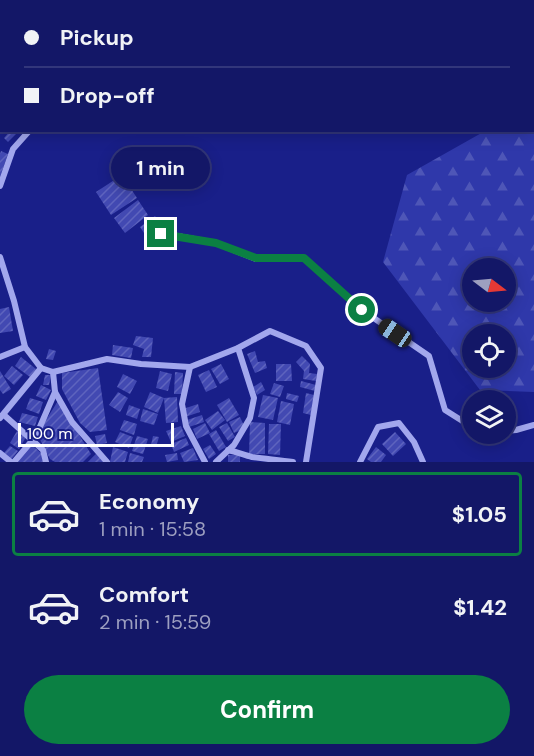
<!DOCTYPE html>
<html lang="en">
<head>
<meta charset="utf-8">
<style>
  body { margin:0; font-family:"DM Sans",sans-serif; background:#202470; color:#f1f3f6; height:100vh; display:flex; flex-direction:column; font-size:22px; white-space:nowrap }
  * { box-sizing:border-box; margin:0 }
  p { font-size:20px; color:#9d9fc0 }
  .icon { flex:none; width:33px; height:33px; fill:none; stroke:currentColor; stroke-width:2; stroke-linecap:round; stroke-linejoin:round }
  .map { position:relative; height:462px; overflow:hidden }
  .side { display:flex; flex-direction:column; background:#131767; flex:1 }
  .side>* { flex:none }
  .top-card { position:absolute; left:0px; top:0px; width:534px; height:132px; box-shadow:0 3px 15px #0003,0 0 0 2px #32367b; display:grid; align-content:center; height:132px; padding:0 24px; background:#131767 }
  .needle { width:39px; rotate:106deg }
  .controls { position:absolute; left:462px; top:258px; display:grid; gap:12px }
  .controls a { display:grid; place-items:center; width:54px; height:54px; border-radius:50%; background:#131767; box-shadow:0 3px 15px #0003,0 0 0 2px #32367b; font-size:30px }
  .scale { position:absolute; left:18px; bottom:15px; width:156px; box-sizing:border-box; padding-left:6px; border:3px solid #fff; border-top:0; font-size:16px; line-height:21px; white-space:nowrap; color:#fff; -webkit-text-stroke:4px #191f89; paint-order:stroke }
  .end { position:absolute; width:27px; height:27px; margin:-14px; border:8px solid #0b8043; background:#fff; box-shadow:0 0 0 3px #fff }
  .from { border-radius:50% }
  .bubble { position:absolute; height:42px; border-radius:21px; background:#131767; box-shadow:0 3px 15px #0003,0 0 0 2px #32367b; font-size:20px; font-weight:700; line-height:42px; text-align:center }
  .car { position:absolute; width:18px; height:36px; margin:-18px -9px; border-radius:8px; box-shadow:0 0 4px 2px #0007; background:linear-gradient(#222 24%,#8ab4d8 0 40%,#222 0 76%,#8ab4d8 0 86%,#222 0) }
  .top-card b { display:flex; align-items:center; gap:21px; height:57px; font-size:22px }
  .top-card b+b { border-top:2px solid #32367b }
  .top-card i { width:15px; height:15px; background:#f1f3f6 }
  ul { padding:10px 0 0; list-style:none }
  li { display:flex; align-items:center; gap:18px; height:84px; margin:0 12px 9px; padding:0 12px; border:3px solid transparent; border-radius:6px }
  li div { flex:1 }
  li b { display:block; font-size:22px }
  li em { font-style:normal; font-weight:700 }
  li.current { border-color:#0b8043 }
  li>.icon { width:54px; height:54px; stroke-width:1.5 }
  .button { display:flex; gap:12px; margin-top:auto; padding:12px 24px }
  .button a { flex:1; height:69px; border-radius:36px; background:#0b8043; color:#fff; font-size:24px; font-weight:700; line-height:69px; text-align:center }
  .map>svg:first-child { display:block }
  .forest { fill:url(#forest-firs); fill-rule:evenodd }
  .building { fill:url(#building-hatch) }
  .lines { fill:none; stroke-linecap:round; stroke-linejoin:round }
  .street { stroke:#a2a7ed; stroke-width:6 }
  .route { stroke:#0b8043; stroke-width:8 }
</style>
</head>
<body>
<div class="map">
<svg width="534" height="462" viewBox="0 0 534 462">
  <defs>
    <pattern id="forest-firs" width="22" height="20" patternUnits="userSpaceOnUse" patternTransform="scale(1.5)"><rect width="22" height="20" fill="#2f38aa"/><path d="M5 1l3.5 6h-7zM16 11l3.5 6h-7z" fill="#4e56b7"/></pattern>
    <pattern id="building-hatch" width="6" height="6" patternUnits="userSpaceOnUse" patternTransform="scale(1.5)"><rect width="6" height="6" fill="#4249b2"/><path d="M-1 1l2-2M0 6l6-6M5 7l2-2" fill="none" stroke="#5e64be"/></pattern>
  </defs>
  <rect width="100%" height="100%" fill="#191f89"/>
  <path class="forest" d="M534,103v289l-54,-2 -97,-128 24,-87 78,-44 47,-1zM472,268h34v34h-34zM472,334h34v34h-34z"/>
  <g class="building">
    <polygon points="11,130 20,130 8,142 4,138"/>
    <polygon points="1,151 8,154 0,177 0,154"/>
    <polygon points="122,175 137,198 111,215 96,192"/>
    <polygon points="138,200 148,215 125,233 114,218"/>
    <polygon points="155,216 164,228 148,239 140,227"/>
    <polygon points="9,307 13,331 0,333 0,309"/>
    <polygon points="136,336 153,338 151,357 142,357 144,349 133,345"/>
    <polygon points="113,345 133,348 131,358 112,355"/>
    <polygon points="49,349 56,351 53,360 46,359"/>
    <polygon points="255,351 258,362 265,361 267,368 255,373 247,354"/>
    <polygon points="302,356 310,364 309,373 317,374 316,381 303,379 304,371 296,362"/>
    <polygon points="21,357 36,369 30,377 15,366"/>
    <polygon points="221,364 229,379 220,384 211,369"/>
    <polygon points="276,364 291,364 292,381 276,381"/>
    <polygon points="12,366 23,375 14,385 4,376"/>
    <polygon points="98,368 107,430 90,432 80,423 62,389 62,373"/>
    <polygon points="209,370 217,387 206,392 198,375"/>
    <polygon points="0,371 11,389 3,394 0,390"/>
    <polygon points="160,371 172,374 168,391 156,388"/>
    <polygon points="175,372 183,373 182,394 174,394"/>
    <polygon points="123,374 137,381 130,394 117,387"/>
    <polygon points="45,375 51,375 49,385 43,385"/>
    <polygon points="301,381 316,385 315,391 300,387"/>
    <polygon points="261,382 265,390 257,395 253,387"/>
    <polygon points="274,383 284,386 280,397 270,394"/>
    <polygon points="41,385 51,390 46,400 36,396"/>
    <polygon points="118,392 128,398 120,412 109,405"/>
    <polygon points="150,392 164,398 158,413 144,407"/>
    <polygon points="287,393 299,396 297,402 286,399"/>
    <polygon points="306,393 314,395 311,415 303,413"/>
    <polygon points="263,395 278,398 273,420 258,417"/>
    <polygon points="177,397 178,422 166,423 164,398"/>
    <polygon points="30,398 43,402 39,414 26,409"/>
    <polygon points="229,398 239,415 227,422 217,405"/>
    <polygon points="58,401 91,454 83,462 55,462 50,459 37,434"/>
    <polygon points="281,401 294,404 290,425 277,422"/>
    <polygon points="198,404 200,412 185,417 183,409"/>
    <polygon points="129,405 140,409 137,419 126,415"/>
    <polygon points="143,409 158,414 154,425 140,421"/>
    <polygon points="218,411 225,420 212,430 205,420"/>
    <polygon points="22,413 38,417 35,426 19,422"/>
    <polygon points="202,415 204,422 189,427 187,420"/>
    <polygon points="240,417 245,428 234,433 229,422"/>
    <polygon points="124,420 137,424 134,435 120,430"/>
    <polygon points="250,422 265,423 265,454 249,454"/>
    <polygon points="205,423 210,433 197,439 193,429"/>
    <polygon points="227,423 235,437 228,441 219,427"/>
    <polygon points="269,424 281,424 280,455 268,454"/>
    <polygon points="181,426 185,436 171,442 166,431"/>
    <polygon points="216,430 226,447 219,451 209,434"/>
    <polygon points="17,431 26,437 19,449 10,443"/>
    <polygon points="120,432 133,437 129,448 115,442"/>
    <polygon points="395,432 406,444 393,456 382,444"/>
    <polygon points="105,434 107,443 97,445 95,436"/>
    <polygon points="137,436 148,439 143,454 132,451"/>
    <polygon points="153,436 159,437 156,447 151,445"/>
    <polygon points="186,438 189,445 174,452 171,444"/>
    <polygon points="31,444 44,456 43,462 17,462"/>
    <polygon points="210,445 216,454 209,459 203,449"/>
    <polygon points="10,446 18,451 11,460 3,454"/>
    <polygon points="113,447 128,452 125,462 110,462"/>
    <polygon points="376,447 386,455 381,462 371,462 367,459"/>
    <polygon points="193,448 198,460 184,462 180,453"/>
    <polygon points="130,453 144,457 142,462 128,462"/>
    <polygon points="177,453 178,460 167,462 165,455"/>
    <polygon points="96,454 104,462 88,462"/>
    <rect x="228" y="455" width="12" height="7"/>
  </g>
  <g class="lines">
    <g class="street">
      <polyline points="222,2 225,0"/>
      <polyline points="0,118 2,117"/>
      <polyline points="0,186 13,149 30,130"/>
      <polyline points="161,233 216,243 256,259 304,258 362,310 429,356 445,410 472,427"/>
      <polyline points="0,257 14,301 25,347 41,368 53,372 107,359 141,364 190,367 238,348 270,331 306,346 321,368 306,462"/>
      <polyline points="0,357 25,347"/>
      <polyline points="190,367 182,404 186,426 205,462"/>
      <polyline points="53,372 55,392 72,422 107,462"/>
      <polyline points="4,415 43,450 46,462"/>
      <polyline points="0,418 41,368"/>
      <polyline points="506,431 516,430 534,425"/>
      <path d="M228,450c9,2 16,5 24,7 14,2 28,3 41,5"/>
      <polyline points="0,453 11,462"/>
      <polyline points="14,462 36,436 55,392"/>
      <polyline points="216,462 234,445 250,418 254,398 238,348"/>
      <polyline points="360,462 378,427 399,423 414,442 423,462"/>
    </g>
  </g>
  <g class="lines">
    <polyline class="route" points="161,234 216,243 256,258 304,258 362,310"/>
  </g>
</svg>
<div class="controls">
<a><svg class="needle" viewBox="-14 -14 28 28"><path d="M0-13l5 13h-10z" fill="#e53935"/><path d="M0 13l5-13h-10z" fill="#9d9fc0"/></svg></a>
<a><svg class="icon" aria-label="locate" viewBox="0 0 24 24"><circle cx="12" cy="12" r="6"/><path d="M12 2v4M12 18v4M2 12h4M18 12h4"/></svg></a>
<a><svg class="icon" aria-label="layers" viewBox="0 0 24 24"><path d="M12 4l9 5-9 5-9-5zM3 14l9 5 9-5"/></svg></a>
</div>
<div class="scale">100 m</div>
<i class="end from" style="left:362px;top:310px"></i>
<i class="end" style="left:161px;top:234px"></i>
<div class="bubble" style="left:111px;top:147px;width:99px">1 min</div>
<i class="car" style="left:395px;top:333px;rotate:304deg"></i>
<div class="top-card">
<b><i class="from"></i>Pickup</b>
<b><i></i>Drop-off</b>
</div>
</div>
<section class="side">
<ul>
<li class="current"><svg class="icon" aria-label="car" viewBox="0 0 24 24"><path d="M5 17H2v-5l4-1 3-4h7l3 4 3 1v5h-3M9 17h6M6 11h13"/><circle cx="7" cy="17" r="2"/><circle cx="17" cy="17" r="2"/></svg><div><b>Economy</b><p>1 min · 15:58</p></div><em>$1.05</em></li>
<li><svg class="icon" aria-label="car" viewBox="0 0 24 24"><path d="M5 17H2v-5l4-1 3-4h7l3 4 3 1v5h-3M9 17h6M6 11h13"/><circle cx="7" cy="17" r="2"/><circle cx="17" cy="17" r="2"/></svg><div><b>Comfort</b><p>2 min · 15:59</p></div><em>$1.42</em></li>
</ul>
<div class="button"><a>Confirm</a></div>
</section>
</body>
</html>
